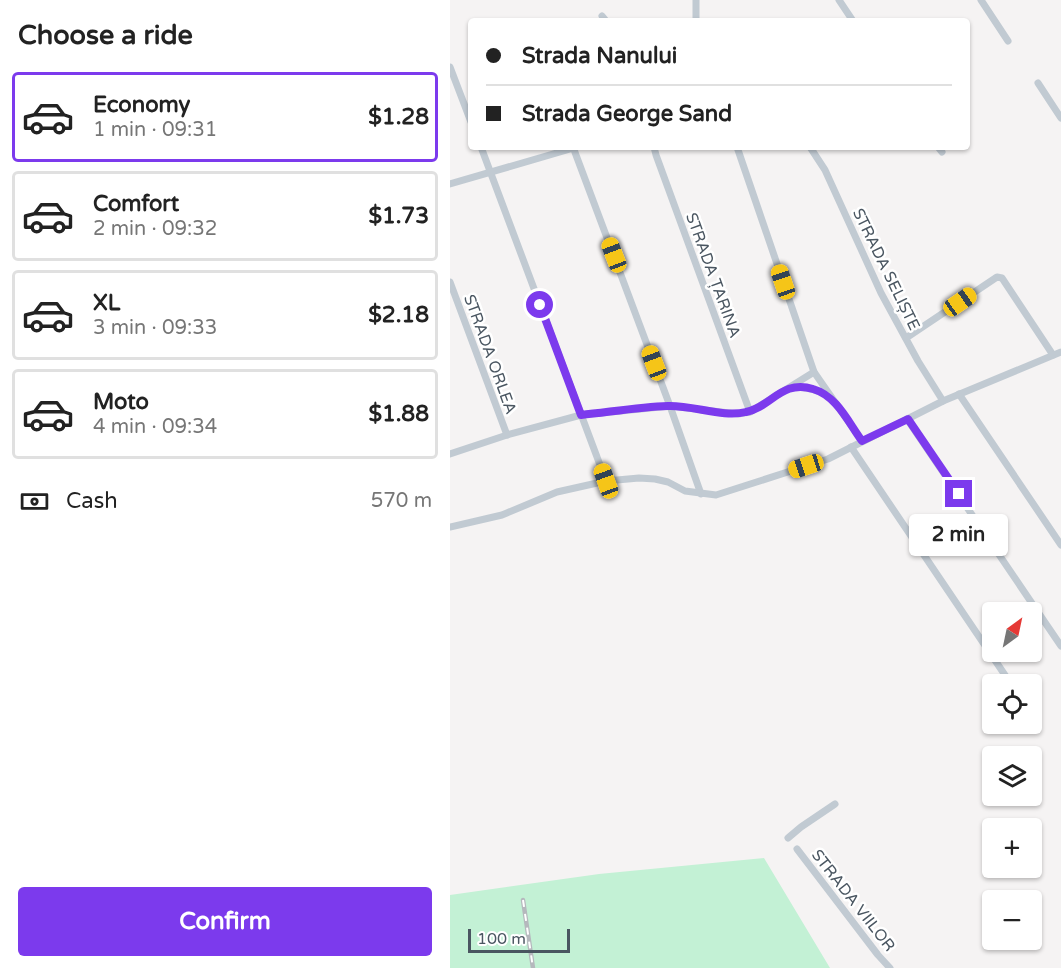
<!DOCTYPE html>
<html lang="en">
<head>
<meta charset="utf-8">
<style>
  body { margin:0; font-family:"Varela Round",sans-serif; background:#f2f2f2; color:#222; height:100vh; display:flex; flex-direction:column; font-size:22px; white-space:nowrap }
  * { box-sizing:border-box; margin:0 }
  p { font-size:20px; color:#767676 }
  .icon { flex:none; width:33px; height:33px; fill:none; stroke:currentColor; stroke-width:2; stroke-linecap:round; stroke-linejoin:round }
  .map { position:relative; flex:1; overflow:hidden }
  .details { display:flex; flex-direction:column; background:#fff; width:450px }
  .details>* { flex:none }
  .hud { position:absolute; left:18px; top:18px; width:502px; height:132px; border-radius:6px; box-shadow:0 2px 4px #0004; display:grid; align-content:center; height:132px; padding:0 18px; background:#fff }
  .needle { width:39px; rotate:33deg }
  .buttons { position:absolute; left:532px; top:602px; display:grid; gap:12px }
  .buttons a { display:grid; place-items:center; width:60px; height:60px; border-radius:6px; background:#fff; box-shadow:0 2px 4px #0004; font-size:30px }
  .scale { position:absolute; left:18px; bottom:15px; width:102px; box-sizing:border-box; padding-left:6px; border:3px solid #4a5661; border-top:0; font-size:16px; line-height:21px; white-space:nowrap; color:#4a5661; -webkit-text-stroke:4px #fff; paint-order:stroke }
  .end { position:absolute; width:27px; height:27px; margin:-14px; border:8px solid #7c3aed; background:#fff; box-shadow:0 0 0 3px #fff }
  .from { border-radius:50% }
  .bubble { position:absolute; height:42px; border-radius:6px; background:#fff; box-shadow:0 2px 4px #0004; font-size:20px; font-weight:700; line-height:42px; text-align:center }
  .car { position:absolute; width:18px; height:36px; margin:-18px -9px; border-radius:8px; box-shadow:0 0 4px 2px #0007; background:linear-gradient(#f5c518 24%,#345 0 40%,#f5c518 0 76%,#345 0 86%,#f5c518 0) }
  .hud b { display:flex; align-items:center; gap:21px; height:57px; font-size:22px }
  .hud b+b { border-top:2px solid #e0e0e0 }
  .hud i { width:15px; height:15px; background:#222 }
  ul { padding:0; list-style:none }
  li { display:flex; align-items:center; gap:18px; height:90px; margin:0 12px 9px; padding:0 6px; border:3px solid #e0e0e0; border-radius:6px }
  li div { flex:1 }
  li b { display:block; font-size:22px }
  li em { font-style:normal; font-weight:700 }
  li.active { border-color:#7c3aed }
  li>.icon { width:54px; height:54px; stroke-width:1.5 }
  h2 { padding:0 18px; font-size:27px; line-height:72px }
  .pay { display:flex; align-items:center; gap:15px; height:66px; padding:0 18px; font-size:22px }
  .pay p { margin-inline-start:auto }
  .primary-button { display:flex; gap:12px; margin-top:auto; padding:12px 18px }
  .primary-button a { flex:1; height:69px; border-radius:6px; background:#7c3aed; color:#fff; font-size:24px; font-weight:700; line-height:69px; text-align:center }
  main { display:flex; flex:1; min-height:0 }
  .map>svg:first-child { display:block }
  .green { fill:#c3f1d5 }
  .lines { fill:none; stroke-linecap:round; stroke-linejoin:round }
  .minor { stroke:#c1cad2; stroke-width:7 }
  .rail-casing { stroke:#b5b8bd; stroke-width:4.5 }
  .rail { stroke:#fff; stroke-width:2; stroke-dasharray:7; stroke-linecap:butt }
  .route { stroke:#7c3aed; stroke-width:8 }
  .labels { text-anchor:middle; stroke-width:5; stroke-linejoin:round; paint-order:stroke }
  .street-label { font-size:16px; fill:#4a5661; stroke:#fff }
</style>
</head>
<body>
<main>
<section class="details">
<h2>Choose a ride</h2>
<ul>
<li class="active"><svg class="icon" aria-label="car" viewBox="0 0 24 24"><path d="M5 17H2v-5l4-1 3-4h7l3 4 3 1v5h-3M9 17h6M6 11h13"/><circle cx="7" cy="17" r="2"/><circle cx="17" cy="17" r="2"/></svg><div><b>Economy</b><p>1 min · 09:31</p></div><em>$1.28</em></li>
<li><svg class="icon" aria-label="car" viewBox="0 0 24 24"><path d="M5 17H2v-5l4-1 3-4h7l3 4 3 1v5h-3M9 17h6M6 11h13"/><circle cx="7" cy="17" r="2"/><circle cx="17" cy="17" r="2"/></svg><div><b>Comfort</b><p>2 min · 09:32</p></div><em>$1.73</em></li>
<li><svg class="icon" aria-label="car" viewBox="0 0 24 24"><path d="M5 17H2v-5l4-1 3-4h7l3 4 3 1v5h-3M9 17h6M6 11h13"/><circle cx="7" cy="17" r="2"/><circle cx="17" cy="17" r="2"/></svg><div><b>XL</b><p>3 min · 09:33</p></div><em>$2.18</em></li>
<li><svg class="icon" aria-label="car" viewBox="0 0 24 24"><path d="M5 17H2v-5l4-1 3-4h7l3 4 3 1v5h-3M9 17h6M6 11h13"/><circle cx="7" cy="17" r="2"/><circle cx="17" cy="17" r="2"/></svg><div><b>Moto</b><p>4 min · 09:34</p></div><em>$1.88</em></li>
</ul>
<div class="pay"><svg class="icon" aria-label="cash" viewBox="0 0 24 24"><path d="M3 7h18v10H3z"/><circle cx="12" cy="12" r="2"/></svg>Cash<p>570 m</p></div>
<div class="primary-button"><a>Confirm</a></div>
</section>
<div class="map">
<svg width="611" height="968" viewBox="0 0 611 968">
  <rect width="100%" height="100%" fill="#f5f3f3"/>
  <polygon class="green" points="314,858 380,968 0,968 0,895 149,874"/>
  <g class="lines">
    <g class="minor">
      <polyline points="389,0 403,21"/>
      <polyline points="531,0 558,41"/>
      <polyline points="152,16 156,21"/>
      <polyline points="246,21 246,0"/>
      <polyline points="0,67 21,122"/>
      <polyline points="588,83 611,118"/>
      <polyline points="31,147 156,481"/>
      <polyline points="123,147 220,406 251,494"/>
      <polyline points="204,147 206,155 300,412"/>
      <polyline points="287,147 364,372 412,441"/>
      <polyline points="360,147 375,170 431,293 468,361 493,401"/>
      <polyline points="488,147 492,152"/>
      <polyline points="0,184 127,147"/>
      <polyline points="0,282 57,435"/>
      <polyline points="456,338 547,277 552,278 603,355"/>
      <path d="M342,387c14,0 26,2 37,10"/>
      <polyline points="509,394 611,545"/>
      <polyline points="457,419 611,646"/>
      <polyline points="401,447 561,684"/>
      <polyline points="0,454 57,435 131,415 220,406 288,414 300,412 364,372"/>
      <polyline points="0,527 52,515 107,492 156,481 189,478 205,479 218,482 235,491 266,495 378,459 493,401 611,352"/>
      <polyline points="338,838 351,827 385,804"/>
      <polyline points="347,849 428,955 440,968"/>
    </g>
    <g class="rail-casing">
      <polyline id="rail" points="73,900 83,968"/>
    </g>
    <use href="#rail" class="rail"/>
  </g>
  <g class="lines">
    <path class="route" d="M90,305l41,110c29,-3 58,-8 87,-9 25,-1 55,12 78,6 25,-5 36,-33 67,-23 24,7 35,33 49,52l46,-22 51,75"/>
  </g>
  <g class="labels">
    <g class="street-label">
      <text transform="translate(437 269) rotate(64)" y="6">STRADA SELIȘTE</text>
      <text transform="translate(264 275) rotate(70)" y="6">STRADA ȚARINA</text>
      <text transform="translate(41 354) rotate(70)" y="6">STRADA ORLEA</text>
      <text transform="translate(404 900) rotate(52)" y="6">STRADA VIILOR</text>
    </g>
  </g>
</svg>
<div class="buttons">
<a><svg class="needle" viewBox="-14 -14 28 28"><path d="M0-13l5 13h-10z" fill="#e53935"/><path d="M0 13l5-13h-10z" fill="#767676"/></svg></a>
<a><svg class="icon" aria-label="locate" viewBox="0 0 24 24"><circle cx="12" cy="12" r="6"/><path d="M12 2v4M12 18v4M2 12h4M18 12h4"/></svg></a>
<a><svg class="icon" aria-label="layers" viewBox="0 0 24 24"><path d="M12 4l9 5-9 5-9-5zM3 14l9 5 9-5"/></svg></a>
<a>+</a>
<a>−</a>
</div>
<div class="scale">100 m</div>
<i class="end from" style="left:90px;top:305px"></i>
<i class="end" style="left:509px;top:494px"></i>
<div class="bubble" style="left:459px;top:514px;width:99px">2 min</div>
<i class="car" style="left:164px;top:255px;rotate:339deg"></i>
<i class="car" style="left:333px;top:282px;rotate:341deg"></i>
<i class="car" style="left:510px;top:302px;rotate:55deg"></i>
<i class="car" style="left:204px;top:363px;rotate:339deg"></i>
<i class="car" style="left:356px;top:466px;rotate:252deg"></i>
<i class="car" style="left:156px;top:481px;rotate:340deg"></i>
<div class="hud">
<b><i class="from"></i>Strada Nanului</b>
<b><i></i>Strada George Sand</b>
</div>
</div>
</main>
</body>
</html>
